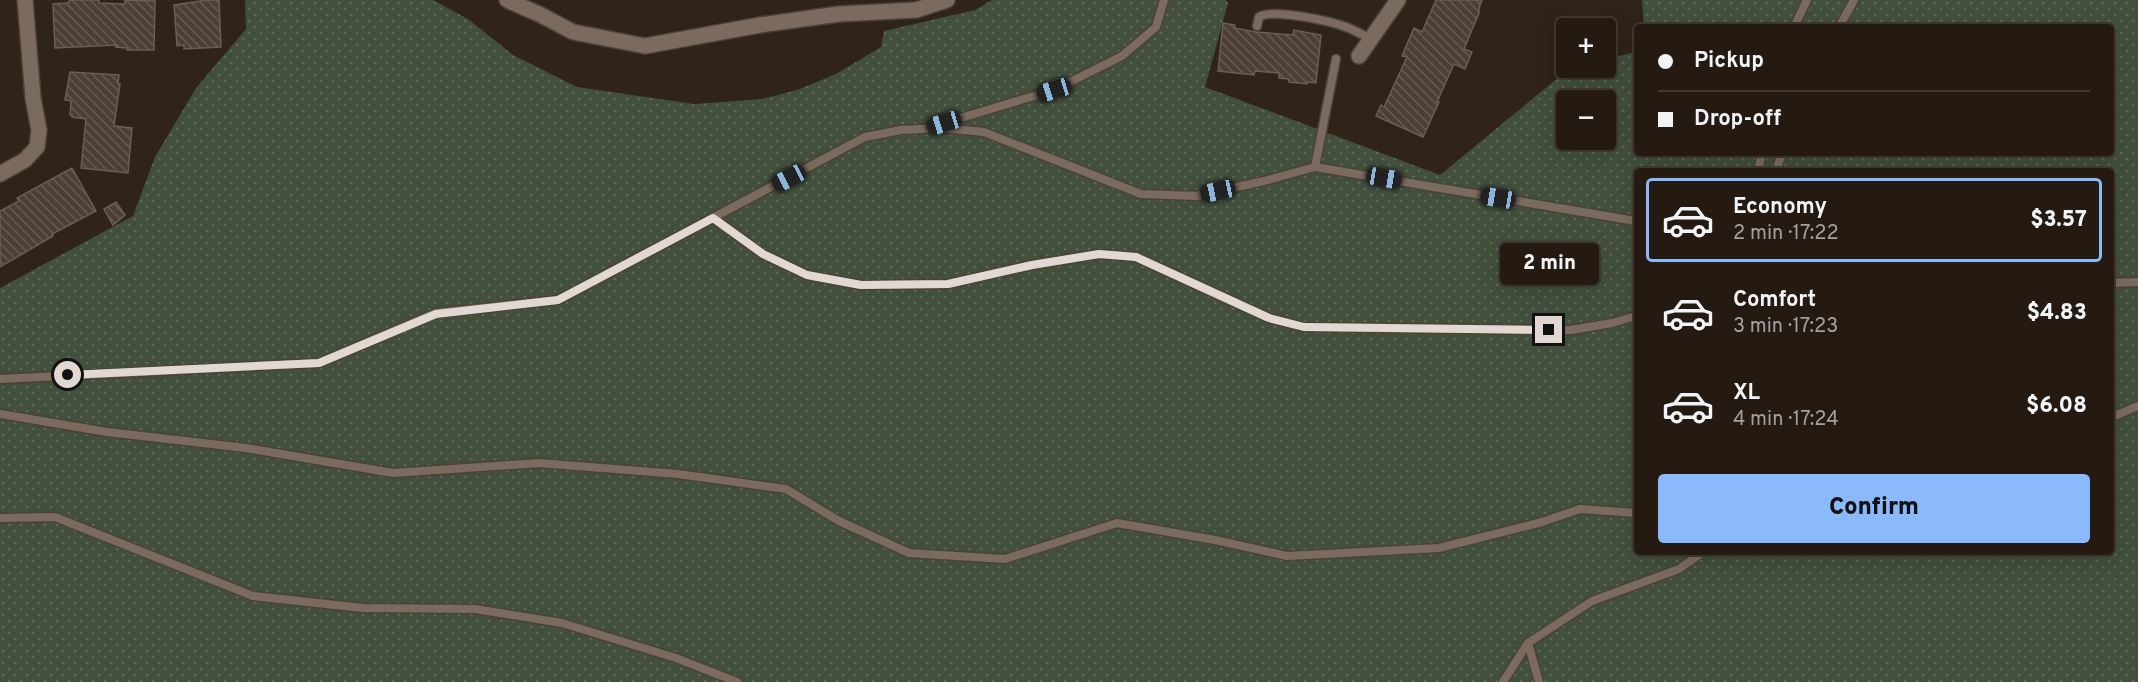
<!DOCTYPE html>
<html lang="en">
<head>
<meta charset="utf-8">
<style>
  body { margin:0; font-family:Overpass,sans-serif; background:#302720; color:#f1f3f6; height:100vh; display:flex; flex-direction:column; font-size:22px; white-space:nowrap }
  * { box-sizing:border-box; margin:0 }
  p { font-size:20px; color:#a3a19f }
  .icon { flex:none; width:33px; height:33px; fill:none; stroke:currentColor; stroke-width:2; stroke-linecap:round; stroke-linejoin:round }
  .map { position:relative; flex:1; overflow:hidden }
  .sheet { position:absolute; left:1634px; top:168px; width:480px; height:387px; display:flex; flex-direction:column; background:#241a12; border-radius:6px; box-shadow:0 6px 24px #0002,0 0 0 2px #413832 }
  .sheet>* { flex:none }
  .guide { position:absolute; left:1634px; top:24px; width:480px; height:132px; border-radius:6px; box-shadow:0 6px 24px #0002,0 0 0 2px #413832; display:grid; align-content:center; height:132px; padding:0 24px; background:#241a12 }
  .buttons { position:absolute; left:1556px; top:18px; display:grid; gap:12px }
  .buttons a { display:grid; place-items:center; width:60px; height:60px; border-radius:6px; background:#241a12; box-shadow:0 6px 24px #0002,0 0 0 2px #413832; font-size:30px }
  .end { position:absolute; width:27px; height:27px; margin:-14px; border:8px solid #e1d8d1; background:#111; box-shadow:0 0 0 3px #111 }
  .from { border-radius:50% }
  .bubble { position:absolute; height:42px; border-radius:6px; background:#241a12; box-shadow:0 6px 24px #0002,0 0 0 2px #413832; font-size:20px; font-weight:800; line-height:42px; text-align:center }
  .car { position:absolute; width:18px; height:36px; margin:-18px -9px; border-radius:8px; box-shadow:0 0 4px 2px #0007; background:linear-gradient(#222 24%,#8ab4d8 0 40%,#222 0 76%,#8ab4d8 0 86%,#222 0) }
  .guide b { display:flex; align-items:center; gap:21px; height:57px; font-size:22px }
  .guide b+b { border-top:2px solid #413832 }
  .guide i { width:15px; height:15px; background:#f1f3f6 }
  ul { padding:10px 0 0; list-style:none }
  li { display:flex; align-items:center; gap:18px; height:84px; margin:0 12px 9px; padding:0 12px; border:3px solid transparent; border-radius:6px }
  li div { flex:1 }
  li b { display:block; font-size:22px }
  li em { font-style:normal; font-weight:800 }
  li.selected { border-color:#8abafc }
  li>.icon { width:54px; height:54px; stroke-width:1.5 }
  .button { display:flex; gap:12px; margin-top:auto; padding:12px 24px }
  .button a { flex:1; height:69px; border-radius:6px; background:#8abafc; color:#111; font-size:24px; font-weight:800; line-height:69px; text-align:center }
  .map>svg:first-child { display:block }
  .grass { fill:url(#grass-dots); fill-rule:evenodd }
  .building { fill:url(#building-back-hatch); stroke:#6d5d52; stroke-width:1.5 }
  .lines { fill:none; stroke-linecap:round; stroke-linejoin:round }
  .service-casing { stroke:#4c4139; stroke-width:11 }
  .minor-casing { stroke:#4c4139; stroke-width:18 }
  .service { stroke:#7a6b5e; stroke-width:8 }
  .minor { stroke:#7a6b5e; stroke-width:15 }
  .route { stroke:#e1d8d1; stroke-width:8 }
</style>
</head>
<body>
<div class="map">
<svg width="2138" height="682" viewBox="0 0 2138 682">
  <defs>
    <pattern id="grass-dots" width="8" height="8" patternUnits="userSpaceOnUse" patternTransform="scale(1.5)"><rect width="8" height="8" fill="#424f3d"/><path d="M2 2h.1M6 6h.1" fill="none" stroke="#5d6858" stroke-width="1.8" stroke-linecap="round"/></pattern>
    <pattern id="building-back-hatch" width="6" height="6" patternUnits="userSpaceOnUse" patternTransform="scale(1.5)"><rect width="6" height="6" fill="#4e3f34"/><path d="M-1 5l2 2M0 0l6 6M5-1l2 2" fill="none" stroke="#675a50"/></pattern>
  </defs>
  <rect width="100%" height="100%" fill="#302318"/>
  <path class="grass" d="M245,0h188l35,19 45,36 64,32 117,17 68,-5 35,-9 39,-16 45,-27 3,-16 91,-21 17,-10h234l2,3 -23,84 235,88 130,-107h35v-9l31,-7v101h474v-126h-466l-2,-27h496v682h-2138v-394l133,-72 22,-59 41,-69 50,-59zM1566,100h39v40h-39zM1636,171h474v381h-474z"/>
  <g class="building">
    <polygon points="70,0 99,0 99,3 125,4 125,0 155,1 154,50 127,50 127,48 116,47 117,45 55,48 53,4 68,3"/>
    <polygon points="207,0 219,0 221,47 184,49 184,45 177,46 174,5"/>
    <polygon points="1436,0 1482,0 1479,8 1479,13 1464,49 1472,52 1465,69 1454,64 1437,102 1439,102 1423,137 1376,116 1381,105 1384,107 1407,57 1402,56 1414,28 1422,32"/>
    <polygon points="1223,23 1235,25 1234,28 1256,32 1293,35 1294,30 1321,35 1316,83 1307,82 1307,84 1289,82 1289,79 1279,78 1279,73 1255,71 1254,75 1218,71"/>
    <polygon points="70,72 119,75 118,84 120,84 114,126 132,128 128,173 81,168 86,119 72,117 72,115 70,115 71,101 65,100"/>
    <polygon points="72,168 96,211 52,234 53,236 0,267 0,211 19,201 17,198"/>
    <polygon points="116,202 125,215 113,225 104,209"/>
  </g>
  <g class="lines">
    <g class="service-casing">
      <g id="service">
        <path d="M1257,26l2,-9c13,-9 71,4 87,10 8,3 17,8 25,12"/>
        <polyline points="1794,27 1807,0"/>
        <polyline points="1839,27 1854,0"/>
        <polyline points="934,126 1054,90 1122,56 1156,27 1164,0"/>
        <polyline points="1315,167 1336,59"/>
        <polyline points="1758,171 1762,153"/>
        <polyline points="1776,171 1782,153"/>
        <polyline points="713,218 763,254 807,275 861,285 948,284 1032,265 1099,254 1136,257 1269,318 1304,327 1571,330 1612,323 1636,316"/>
        <polyline points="2110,283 2138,282"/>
        <polyline points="0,379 319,363 436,313 558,300 865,137 901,130 943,128 984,132 1141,194 1196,196 1264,181 1315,167 1636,221"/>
        <polyline points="0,414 107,432 246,448 393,473 539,463 678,474 786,489 839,521 909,553 1005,559 1117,523 1215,540 1287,556 1439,548 1542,522 1580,509 1636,513"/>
        <polyline points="2110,418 2138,406"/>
        <polyline points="0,518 55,517 253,596 363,608 475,609 562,623 676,658 737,682"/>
        <polyline points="1528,643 1539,682"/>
        <polyline points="1503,682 1528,643 1592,601 1679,569 1703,552"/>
      </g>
    </g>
    <g class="minor-casing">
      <g id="minor">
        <polyline points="507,0 541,15 573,32 645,46 760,25 839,14 916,10 947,0"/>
        <polyline points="1359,56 1398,0"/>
        <polyline points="0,174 25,160 37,147 39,130 33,98 25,0"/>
      </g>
    </g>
    <use href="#service" class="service"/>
    <use href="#minor" class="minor"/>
  </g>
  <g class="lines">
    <polyline class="route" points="68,375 319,363 436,314 558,300 713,218 763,254 807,275 861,285 948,284 1032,265 1099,254 1136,257 1269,318 1304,327 1549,330"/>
  </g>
</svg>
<div class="buttons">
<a>+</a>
<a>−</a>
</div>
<i class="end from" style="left:68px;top:375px"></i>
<i class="end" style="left:1549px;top:330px"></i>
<div class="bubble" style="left:1500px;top:243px;width:99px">2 min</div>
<i class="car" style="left:1054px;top:90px;rotate:253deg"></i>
<i class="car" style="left:944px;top:123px;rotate:253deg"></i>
<i class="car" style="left:789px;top:178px;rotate:242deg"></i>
<i class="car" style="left:1384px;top:178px;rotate:100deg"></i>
<i class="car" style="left:1218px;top:191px;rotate:258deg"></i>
<i class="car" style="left:1498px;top:198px;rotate:280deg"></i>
<div class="guide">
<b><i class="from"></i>Pickup</b>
<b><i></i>Drop-off</b>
</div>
<section class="sheet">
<ul>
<li class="selected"><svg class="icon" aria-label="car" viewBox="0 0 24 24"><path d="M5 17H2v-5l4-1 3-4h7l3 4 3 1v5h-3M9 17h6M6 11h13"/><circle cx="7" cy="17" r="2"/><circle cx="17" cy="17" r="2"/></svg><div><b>Economy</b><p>2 min · 17:22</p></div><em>$3.57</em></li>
<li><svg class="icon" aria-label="car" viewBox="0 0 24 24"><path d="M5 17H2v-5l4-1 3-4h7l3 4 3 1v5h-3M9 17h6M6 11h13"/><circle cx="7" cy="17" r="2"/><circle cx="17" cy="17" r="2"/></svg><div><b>Comfort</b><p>3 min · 17:23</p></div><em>$4.83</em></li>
<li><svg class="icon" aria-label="car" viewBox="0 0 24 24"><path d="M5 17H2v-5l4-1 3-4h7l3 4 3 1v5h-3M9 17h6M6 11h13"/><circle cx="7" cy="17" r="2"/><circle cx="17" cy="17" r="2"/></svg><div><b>XL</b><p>4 min · 17:24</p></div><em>$6.08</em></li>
</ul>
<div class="button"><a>Confirm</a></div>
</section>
</div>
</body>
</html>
